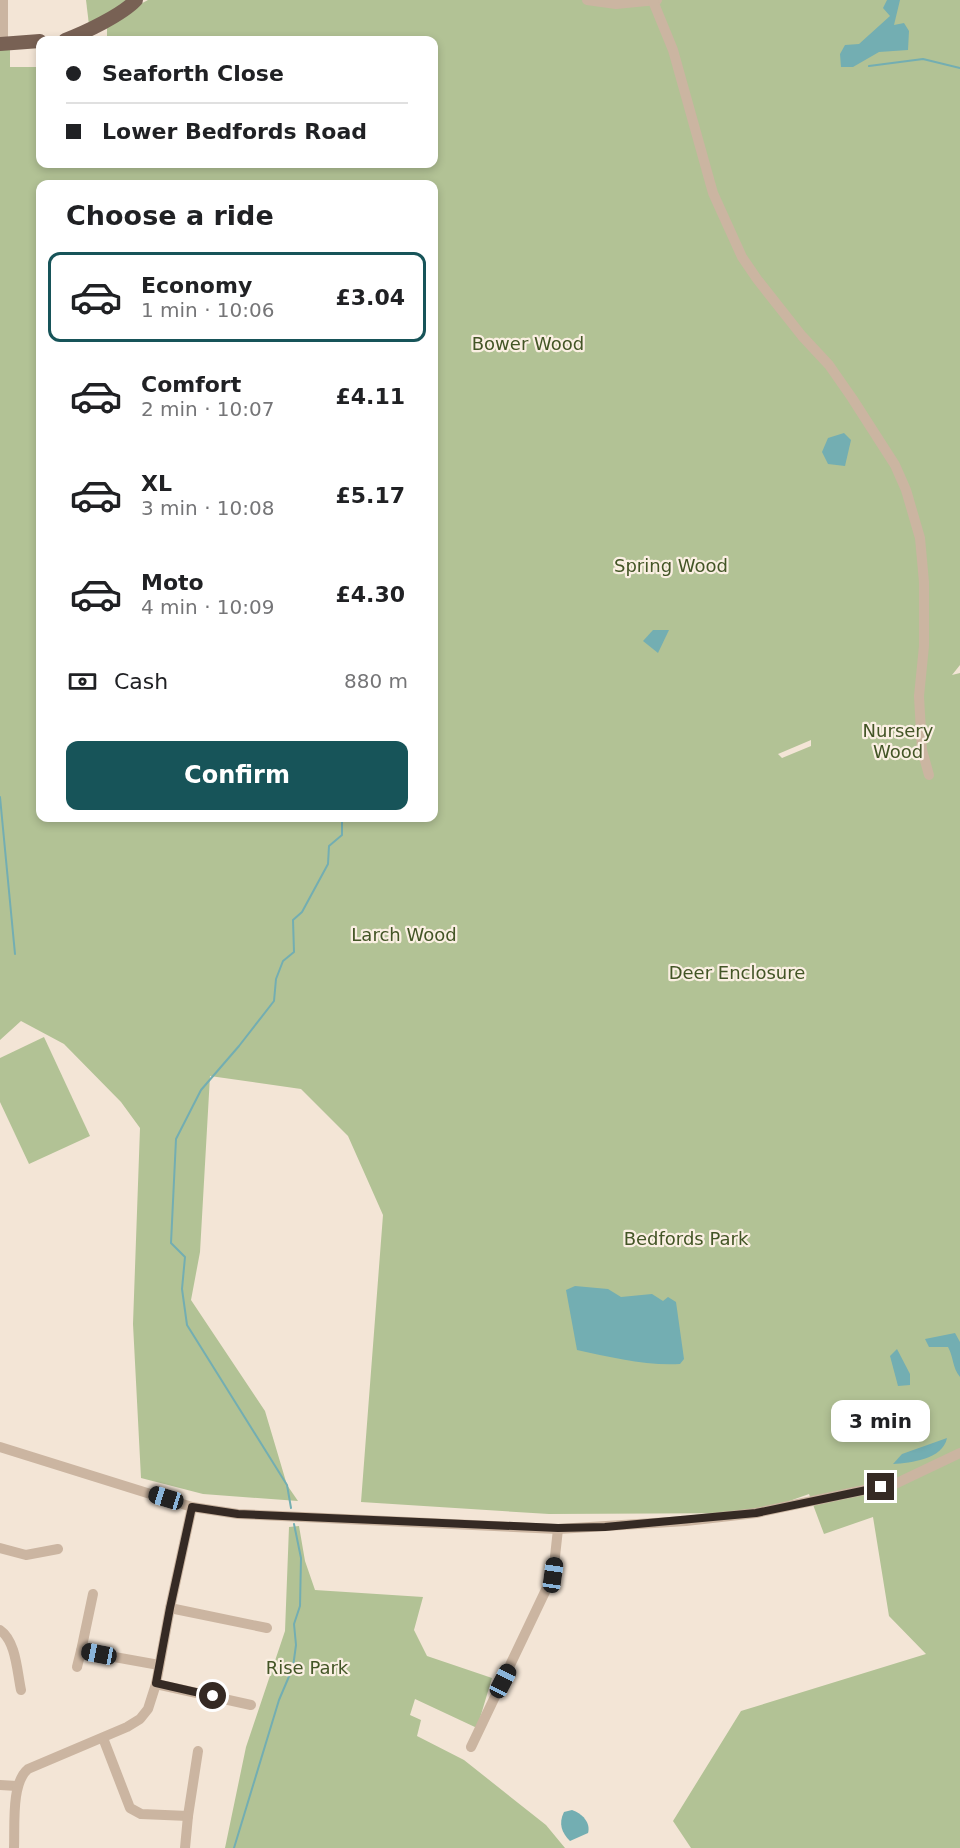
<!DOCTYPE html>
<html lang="en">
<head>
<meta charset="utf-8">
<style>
  body { margin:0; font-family:"DejaVu Sans",sans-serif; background:#f2f2f2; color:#202124; height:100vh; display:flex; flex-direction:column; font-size:22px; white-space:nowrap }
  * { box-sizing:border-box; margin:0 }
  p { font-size:20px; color:#757577 }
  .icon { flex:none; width:33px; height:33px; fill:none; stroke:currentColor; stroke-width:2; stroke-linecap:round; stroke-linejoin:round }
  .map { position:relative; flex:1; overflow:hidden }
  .sheet { position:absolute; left:36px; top:180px; width:402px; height:642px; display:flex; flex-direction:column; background:#fff; border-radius:12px; box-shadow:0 3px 9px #0003 }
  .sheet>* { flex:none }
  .top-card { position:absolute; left:36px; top:36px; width:402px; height:132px; border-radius:12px; box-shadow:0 3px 9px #0003; display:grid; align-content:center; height:132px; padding:0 30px; background:#fff }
  .end { position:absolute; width:27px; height:27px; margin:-14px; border:8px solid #352a24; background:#fff; box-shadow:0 0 0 3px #fff }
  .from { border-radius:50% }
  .bubble { position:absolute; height:42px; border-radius:12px; background:#fff; box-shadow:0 3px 9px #0003; font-size:20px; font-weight:800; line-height:42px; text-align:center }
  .car { position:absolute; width:18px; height:36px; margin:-18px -9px; border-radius:8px; box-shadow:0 0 4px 2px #0007; background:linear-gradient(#222 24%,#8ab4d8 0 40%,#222 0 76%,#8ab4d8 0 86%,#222 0) }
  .top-card b { display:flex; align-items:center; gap:21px; height:57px; font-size:22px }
  .top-card b+b { border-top:2px solid #e0e0e0 }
  .top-card i { width:15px; height:15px; background:#202124 }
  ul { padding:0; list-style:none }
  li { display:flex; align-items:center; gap:18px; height:90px; margin:0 12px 9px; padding:0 18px; border:3px solid transparent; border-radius:12px }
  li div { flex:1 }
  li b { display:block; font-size:22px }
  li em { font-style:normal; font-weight:800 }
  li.on { border-color:#175459 }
  li>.icon { width:54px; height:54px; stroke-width:1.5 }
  h2 { padding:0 30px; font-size:27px; line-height:72px }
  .pay { display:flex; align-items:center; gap:15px; height:66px; padding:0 30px; font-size:22px }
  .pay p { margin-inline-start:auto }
  .action { display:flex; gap:12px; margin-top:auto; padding:12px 30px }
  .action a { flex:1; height:69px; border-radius:12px; background:#175459; color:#fff; font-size:24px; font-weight:800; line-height:69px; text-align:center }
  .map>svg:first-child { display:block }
  .green { fill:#b2c295; fill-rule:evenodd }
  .water { fill:#73aeb2 }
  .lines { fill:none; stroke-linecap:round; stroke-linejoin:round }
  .stream { stroke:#73aeb2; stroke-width:2 }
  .minor { stroke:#cbb5a1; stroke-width:10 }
  .major { stroke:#786154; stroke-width:14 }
  .route { stroke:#352a24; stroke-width:8 }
  .labels { text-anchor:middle; stroke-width:4.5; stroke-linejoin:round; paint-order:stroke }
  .park-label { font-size:18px; fill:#435526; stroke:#faefe2 }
</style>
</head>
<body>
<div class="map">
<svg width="960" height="1848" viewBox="0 0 960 1848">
  <rect width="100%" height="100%" fill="#f3e5d6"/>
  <g class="green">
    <polygon points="86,0 131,0 89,25"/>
    <path d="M148,0h812v665l-8,10 8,-2v1175h-269l-18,-27 68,-110 185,-57 -37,-38 -16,-99 -49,17 -15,-40 -53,19 -207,1 -188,-12 22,-287 -35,-79 -47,-47 -91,-13 -10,176 -9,48 74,111 22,74 11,16 -95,-7 -62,-16 -8,-154 7,-196 -19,-26 -57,-58 -43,-23 -21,19v-991l10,-1v19h30v97h394v-124h-327v-18zM40,184h394v634h-394zM811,740v6l-29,12 -4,-4z"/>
    <polygon points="44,1037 90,1136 29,1164 0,1102 0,1058"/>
    <polygon points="299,1526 305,1561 315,1590 423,1597 414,1630 427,1656 492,1678 477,1728 415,1699 410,1715 421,1720 417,1736 464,1760 546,1825 565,1848 225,1848 246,1747 285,1631 289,1527"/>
  </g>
  <g class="water">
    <polygon points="887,0 900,0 894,25 904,23 909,31 908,50 879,52 853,67 841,67 840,54 845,45 859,44 890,16 883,8"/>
    <polygon points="844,433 851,440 845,466 828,464 822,452 828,438"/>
    <polygon points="653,630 669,630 658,653 643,641"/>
    <path d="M575,1286l33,3 13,8 31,-3 11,7 5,-4 8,5 8,57 -4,5c-34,2 -70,-7 -103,-14l-11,-60z"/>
    <path d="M955,1333l5,9v35c-8,-10 -6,-19 -12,-30h-19l-4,-8z"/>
    <polygon points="897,1349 910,1374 910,1385 898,1386 890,1356"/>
    <polygon points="910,1400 909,1411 883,1417 874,1425 871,1412 892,1402"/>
    <path d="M947,1438c-4,21 -36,25 -54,26l9,-10z"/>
    <path d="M572,1810c10,3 19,13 16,23l-18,8c-8,-8 -12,-17 -6,-29z"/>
  </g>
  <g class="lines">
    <g class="stream">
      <polyline points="869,66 923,59 960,68"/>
      <polyline points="0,797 15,954"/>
      <polyline points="291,1508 287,1485 187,1325 182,1289 185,1257 171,1243 176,1139 201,1090 239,1046 274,1001 276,979 283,961 294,952 293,920 302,912 328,864 329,846 342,835 342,818"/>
      <polyline points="234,1848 279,1700 293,1667 296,1645 294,1624 300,1606 301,1558 294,1524"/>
    </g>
    <g class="minor">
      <polyline points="3,0 3,43"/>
      <polyline points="587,0 616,4 657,0"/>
      <polyline points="653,1 673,50 713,193 742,257 757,279 802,336 829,365 852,398 895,465 906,490 920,538 924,582 924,646 919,696 922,750 929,775"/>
      <polyline points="0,1447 192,1507 238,1514 558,1529 686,1521 756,1513 897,1483 960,1453"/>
      <polyline points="0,1548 26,1555 58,1549"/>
      <polyline points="93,1594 81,1651 159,1665"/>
      <polyline points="170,1608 267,1628"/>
      <path d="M0,1630c16,11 17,41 21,60"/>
      <polyline points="77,1667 81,1651"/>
      <polyline points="156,1684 251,1705"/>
      <polyline points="103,1738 130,1808 141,1814 188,1816 198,1751"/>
      <polyline points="471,1747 553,1575 558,1529"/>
      <polyline points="0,1785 17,1786"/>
      <path d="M14,1848c1,-22 -3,-65 14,-79l99,-42 13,-8 8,-10 8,-25 14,-76 22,-101"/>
      <polyline points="185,1848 188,1816"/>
    </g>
    <g class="major">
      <path d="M65,40c19,-7 57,-25 71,-40"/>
      <polyline points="0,44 40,41"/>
    </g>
  </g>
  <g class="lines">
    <polyline class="route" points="213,1696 156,1683 170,1608 192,1507 238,1514 558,1528 605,1527 756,1513 881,1487"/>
  </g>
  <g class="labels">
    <g class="park-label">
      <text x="528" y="350">Bower Wood</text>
      <text x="671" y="572">Spring Wood</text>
      <text x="898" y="737">Nursery<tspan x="898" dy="21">Wood</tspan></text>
      <text x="404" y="941">Larch Wood</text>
      <text x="737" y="979">Deer Enclosure</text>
      <text x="686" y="1245">Bedfords Park</text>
      <text x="307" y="1674">Rise Park</text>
    </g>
  </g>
</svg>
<i class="end from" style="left:213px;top:1696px"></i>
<i class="end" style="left:881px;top:1487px"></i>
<div class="bubble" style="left:831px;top:1400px;width:99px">3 min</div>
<i class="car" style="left:166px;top:1498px;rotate:287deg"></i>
<i class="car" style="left:553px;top:1575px;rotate:8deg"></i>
<i class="car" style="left:99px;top:1654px;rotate:281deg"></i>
<i class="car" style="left:503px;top:1681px;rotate:27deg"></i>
<div class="top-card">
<b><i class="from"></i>Seaforth Close</b>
<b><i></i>Lower Bedfords Road</b>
</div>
<section class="sheet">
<h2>Choose a ride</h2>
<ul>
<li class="on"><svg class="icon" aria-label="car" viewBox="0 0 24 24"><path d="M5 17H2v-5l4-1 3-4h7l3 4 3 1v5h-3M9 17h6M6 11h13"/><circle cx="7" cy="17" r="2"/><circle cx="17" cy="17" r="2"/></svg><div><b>Economy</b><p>1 min · 10:06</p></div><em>£3.04</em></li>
<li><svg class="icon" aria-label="car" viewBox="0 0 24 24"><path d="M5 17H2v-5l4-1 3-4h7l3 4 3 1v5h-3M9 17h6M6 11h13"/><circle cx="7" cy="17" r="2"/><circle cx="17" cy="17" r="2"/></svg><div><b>Comfort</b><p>2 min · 10:07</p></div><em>£4.11</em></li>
<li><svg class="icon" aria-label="car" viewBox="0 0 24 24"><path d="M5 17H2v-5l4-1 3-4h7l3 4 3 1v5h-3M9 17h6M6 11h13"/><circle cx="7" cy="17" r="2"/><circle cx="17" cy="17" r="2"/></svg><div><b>XL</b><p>3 min · 10:08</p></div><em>£5.17</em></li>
<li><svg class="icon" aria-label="car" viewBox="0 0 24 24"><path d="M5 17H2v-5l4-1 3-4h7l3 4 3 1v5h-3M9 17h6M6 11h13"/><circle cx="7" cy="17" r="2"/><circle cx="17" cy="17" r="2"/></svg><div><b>Moto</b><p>4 min · 10:09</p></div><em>£4.30</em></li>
</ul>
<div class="pay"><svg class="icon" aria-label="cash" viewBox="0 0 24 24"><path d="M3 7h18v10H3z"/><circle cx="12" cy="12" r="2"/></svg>Cash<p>880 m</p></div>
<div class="action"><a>Confirm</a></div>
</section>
</div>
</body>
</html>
